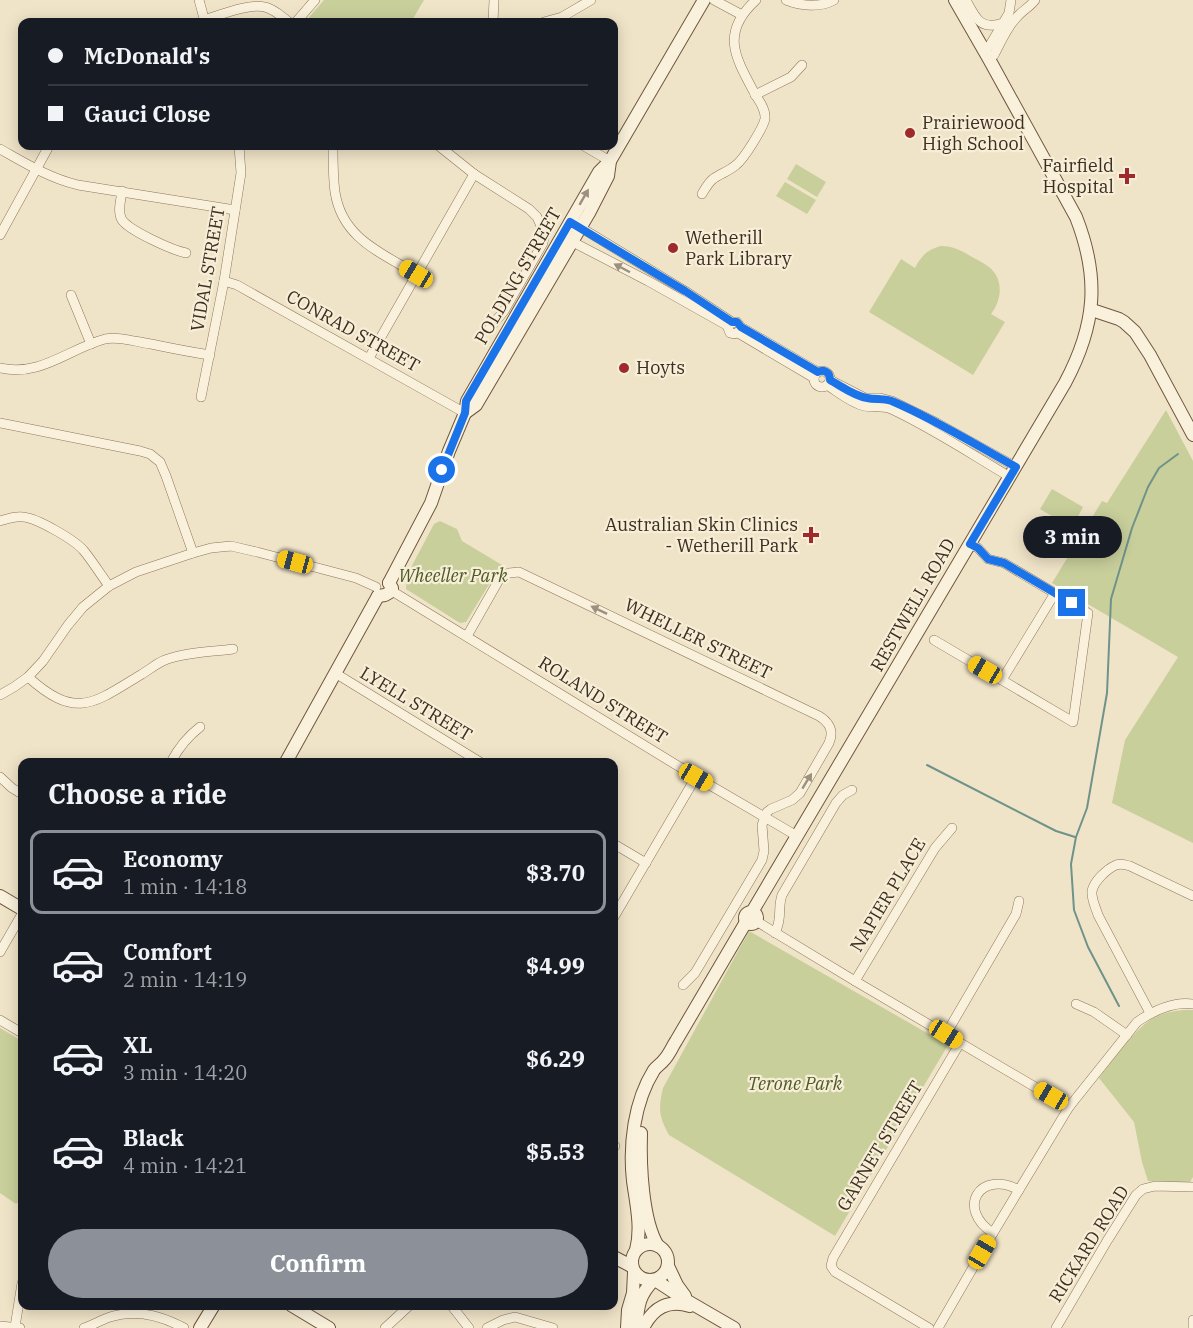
<!DOCTYPE html>
<html lang="en">
<head>
<meta charset="utf-8">
<style>
  body { margin:0; font-family:"IBM Plex Serif",serif; background:#20242c; color:#f1f3f6; height:100vh; display:flex; flex-direction:column; font-size:22px; white-space:nowrap }
  * { box-sizing:border-box; margin:0 }
  p { font-size:20px; color:#9ea1a6 }
  .icon { flex:none; width:33px; height:33px; fill:none; stroke:currentColor; stroke-width:2; stroke-linecap:round; stroke-linejoin:round }
  .map { position:relative; flex:1; overflow:hidden }
  .drawer { position:absolute; left:18px; top:758px; width:600px; height:552px; display:flex; flex-direction:column; background:#171b24; border-radius:12px; box-shadow:0 3px 15px #0003 }
  .drawer>* { flex:none }
  .hud { position:absolute; left:18px; top:18px; width:600px; height:132px; border-radius:12px; box-shadow:0 3px 15px #0003; display:grid; align-content:center; height:132px; padding:0 30px; background:#171b24 }
  .end { position:absolute; width:27px; height:27px; margin:-14px; border:8px solid #1a73e8; background:#fff; box-shadow:0 0 0 3px #fff }
  .from { border-radius:50% }
  .bubble { position:absolute; height:42px; border-radius:21px; background:#171b24; box-shadow:0 3px 15px #0003; font-size:20px; font-weight:700; line-height:42px; text-align:center }
  .car { position:absolute; width:18px; height:36px; margin:-18px -9px; border-radius:8px; box-shadow:0 0 4px 2px #0007; background:linear-gradient(#f5c518 24%,#345 0 40%,#f5c518 0 76%,#345 0 86%,#f5c518 0) }
  .hud b { display:flex; align-items:center; gap:21px; height:57px; font-size:22px }
  .hud b+b { border-top:2px solid #363941 }
  .hud i { width:15px; height:15px; background:#f1f3f6 }
  ul { padding:0; list-style:none }
  li { display:flex; align-items:center; gap:18px; height:84px; margin:0 12px 9px; padding:0 18px; border:3px solid transparent; border-radius:12px }
  li div { flex:1 }
  li b { display:block; font-size:22px }
  li em { font-style:normal; font-weight:700 }
  li.on { border-color:#8c9099 }
  li>.icon { width:54px; height:54px; stroke-width:1.5 }
  h2 { padding:0 30px; font-size:27px; line-height:72px }
  .action { display:flex; gap:12px; margin-top:auto; padding:12px 30px }
  .action a { flex:1; height:69px; border-radius:36px; background:#8c9099; color:#fff; font-size:24px; font-weight:700; line-height:69px; text-align:center }
  .map>svg:first-child { display:block }
  .green { fill:#c9cf9b }
  .lines { fill:none; stroke-linecap:round; stroke-linejoin:round }
  .stream { stroke:#6f938a; stroke-width:2 }
  .street-casing { stroke:#8d765c; stroke-width:10 }
  .secondary-casing { stroke:#6f573f; stroke-width:14 }
  .street { stroke:#faf1dc; stroke-width:9 }
  .secondary { stroke:#faf1dc; stroke-width:12 }
  .oneway { fill:#9c907e }
  .route { stroke:#1a73e8; stroke-width:8 }
  .poi-dot { fill:#9e2a2b; stroke:#f7eed8; stroke-width:2 }
  .labels { text-anchor:middle; stroke-width:4.5; stroke-linejoin:round; paint-order:stroke }
  .poi-label { font-size:18px; fill:#3d2e20; stroke:#f7eed8; text-anchor:start }
  .street-label { font-size:18px; fill:#3d2e20; stroke:#f7eed8 }
  .park-label { font-size:18px; font-style:italic; fill:#4d5a26; stroke:#f7eed8 }
</style>
</head>
<body>
<div class="map">
<svg width="1193" height="1328" viewBox="0 0 1193 1328">
  <rect width="100%" height="100%" fill="#f0e4c8"/>
  <g class="green">
    <polygon points="324,0 424,0 411,22 305,22"/>
    <polygon points="796,164 826,182 817,197 787,179"/>
    <polygon points="785,182 816,200 807,214 776,196"/>
    <path d="M941,246c13,0 21,5 31,11 6,3 12,6 17,10 15,12 13,33 2,47l14,8 -32,53 -104,-63 32,-53 14,9c6,-12 13,-19 26,-22z"/>
    <polygon points="1166,410 1193,461 1193,843 1112,803 1125,740 1178,657 1052,583 1102,501 1107,503"/>
    <polygon points="1052,489 1083,507 1072,528 1040,509"/>
    <polygon points="440,521 457,529 462,541 502,565 488,586 466,622 460,623 406,589 407,575 434,524"/>
    <path d="M749,931l199,114 -113,191 -166,-101c-10,-18 -11,-26 -6,-47z"/>
    <path d="M1184,1010h9v167l-3,5 -5,1 -37,-2 -6,-19 -8,-40 -35,-44c15,-19 37,-52 58,-62 9,-4 18,-5 27,-6z"/>
    <polygon points="0,1028 22,1041 22,1199 16,1204 0,1193"/>
  </g>
  <g class="lines">
    <g class="stream">
      <polyline points="927,765 1056,831 1075,837"/>
      <polyline points="1119,1006 1088,947 1074,910 1071,864 1076,837 1087,808 1107,693 1111,599 1132,528 1148,487 1159,468 1178,454"/>
    </g>
    <g class="street-casing">
      <g id="street">
        <polyline points="199,0 205,22"/>
        <polyline points="714,0 742,15"/>
        <path d="M786,0c15,6 34,8 48,0"/>
        <path d="M966,0c9,17 14,31 37,23"/>
        <path d="M204,20c16,-5 45,-17 61,-13 9,2 16,9 24,15"/>
        <polyline points="296,22 315,0"/>
        <polyline points="493,22 494,0"/>
        <polyline points="544,22 562,17 591,0"/>
        <polyline points="985,51 990,45 1009,13 1011,0"/>
        <path d="M989,59l5,-4c7,-13 13,-28 23,-38 6,-7 13,-10 18,-17"/>
        <polyline points="755,95 791,77 802,65"/>
        <path d="M333,146c0,15 0,31 2,46 7,46 45,60 81,82"/>
        <polyline points="439,146 474,174 529,209 537,217 541,226 544,236 543,243 504,311 489,329"/>
        <polyline points="584,146 610,161"/>
        <path d="M0,149c25,14 49,29 78,36l157,25"/>
        <path d="M122,191c-1,9 -5,21 0,29 8,11 50,30 64,33"/>
        <path d="M702,194c3,-5 6,-11 11,-15 7,-5 16,-8 23,-14 8,-6 27,-37 29,-46 1,-10 -6,-18 -10,-25 -20,-37 -35,-61 1,-94"/>
        <polyline points="575,224 685,291 732,322"/>
        <polyline points="0,235 49,146"/>
        <polyline points="567,239 648,281 728,326"/>
        <polyline points="224,281 237,285 465,413"/>
        <polyline points="71,295 91,344"/>
        <polyline points="741,327 740,331 734,334 730,333 728,328 731,323 737,322 741,327 818,372"/>
        <polyline points="738,333 814,378"/>
        <polyline points="369,358 474,174"/>
        <path d="M0,368c41,9 68,-19 105,-29 14,-3 31,3 46,5 19,4 39,8 59,11"/>
        <circle cx="822" cy="379" r="8"/>
        <polyline points="830,380 865,398 880,398 892,401 937,423 1016,467"/>
        <path d="M827,385c11,7 24,18 37,21 9,2 18,-1 27,3 41,19 80,45 119,68"/>
        <polyline points="201,397 224,281 241,173 239,146"/>
        <polyline points="0,423 140,451 150,454 160,462 166,476 193,553"/>
        <path d="M0,521c7,-2 15,-5 23,-4 14,1 52,23 61,34 9,11 17,24 25,35"/>
        <polyline points="392,591 696,777 797,836"/>
        <path d="M467,636l33,-58 9,-5 10,-1 300,144c11,7 15,15 10,27l-29,50 -8,7 -21,9 -4,3 -5,13 2,26 -2,9 -67,113 -12,12"/>
        <polyline points="934,640 1073,722 1088,613 1004,563 988,559 978,548 970,544"/>
        <polyline points="335,673 480,762"/>
        <path d="M28,677c48,43 65,27 114,-3 7,-4 15,-11 23,-14 21,-8 46,-8 68,-11"/>
        <polyline points="1002,680 1055,593"/>
        <polyline points="0,695 14,687 28,677 43,661 68,625 83,607 109,586 136,572 193,553 211,548 231,546 257,552 356,578 376,587"/>
        <path d="M171,762c8,-15 16,-25 29,-35"/>
        <polyline points="0,777 12,788 22,794"/>
        <polyline points="614,844 646,863"/>
        <polyline points="614,917 696,777"/>
        <polyline points="756,921 855,981 1069,1107"/>
        <path d="M775,933c8,-16 2,-23 7,-38l54,-92 7,-8 9,-5"/>
        <polyline points="0,952 22,914"/>
        <polyline points="855,981 935,848 952,828"/>
        <polyline points="1076,1004 1094,1012 1127,1035"/>
        <path d="M1150,1013l-52,-98c-2,-7 -7,-16 -6,-24 2,-10 15,-22 24,-26 5,-2 9,0 14,1l63,30"/>
        <polyline points="0,1020 22,1033"/>
        <polyline points="946,1034 1016,914 1019,901"/>
        <polyline points="614,1147 615,1146"/>
        <path d="M993,1233c-37,-24 -14,-64 26,-43"/>
        <polyline points="451,1305 469,1328"/>
        <polyline points="0,1326 20,1328"/>
        <polyline points="15,1327 22,1283"/>
        <path d="M84,1328c9,-3 17,-8 26,-11 26,-8 52,-1 74,11"/>
        <polyline points="385,1328 410,1305"/>
        <polyline points="487,1328 503,1320 515,1317 553,1328"/>
        <polyline points="929,1328 835,1272 831,1266 833,1258 960,1043"/>
        <path d="M938,1328l55,-95 76,-126 68,-85c16,-11 35,-21 56,-18"/>
        <polyline points="1056,1328 1107,1241 1136,1195 1143,1189 1155,1186 1193,1187"/>
        <polyline points="1193,1328 1193,1320"/>
      </g>
    </g>
    <g class="secondary-casing">
      <g id="secondary">
        <polyline points="1092,310 1119,319 1124,322 1135,332 1150,355 1193,435"/>
        <polyline points="465,413 476,405 589,213 608,176 610,161"/>
        <polyline points="389,583 431,503 449,451 465,413 467,401 599,172 610,161 704,0"/>
        <polyline points="378,596 385,595 392,591 392,588 389,583"/>
        <polyline points="286,762 378,596"/>
        <polyline points="0,896 22,909"/>
        <circle cx="751" cy="918" r="6"/>
        <path d="M752,912l313,-529c31,-58 35,-105 11,-166l-87,-158 -34,-59"/>
        <path d="M641,1133c-1,31 1,87 17,113"/>
        <circle cx="650" cy="1262" r="18"/>
        <path d="M636,1250c6,-22 0,-47 -3,-69 -4,-36 1,-79 21,-111 3,-4 7,-6 10,-10 5,-5 8,-13 12,-19l70,-119"/>
        <polyline points="614,1257 631,1266"/>
        <polyline points="668,1266 677,1285 685,1296"/>
        <polyline points="655,1280 684,1299 734,1328"/>
        <polyline points="291,1305 329,1328"/>
        <polyline points="200,1328 214,1305"/>
        <polyline points="627,1328 628,1310 633,1293 634,1272"/>
        <path d="M636,1328c2,-20 2,-32 17,-47"/>
        <path d="M643,1328c10,-20 25,-29 47,-22"/>
      </g>
    </g>
    <use href="#street" class="street"/>
    <use href="#secondary" class="secondary"/>
  </g>
  <defs><path id="oneway-solid" d="M-6-.8H1V-3.2L6.5 0L1 3.2V.8H-6Z" transform="scale(1.5)"/></defs>
  <g class="oneway">
    <use href="#oneway-solid" transform="translate(584 197) rotate(-60)"/>
    <use href="#oneway-solid" transform="translate(622 268) rotate(-152)"/>
    <use href="#oneway-solid" transform="translate(599 610) rotate(-154)"/>
    <use href="#oneway-solid" transform="translate(807 781) rotate(-59)"/>
  </g>
  <g class="lines">
    <path class="route" d="M442,470l23,-57 1,-12 104,-179 115,69 47,31h5l4,5 77,45c6,-3 12,0 12,8 11,6 24,16 37,18 10,2 18,0 27,4 42,18 82,43 122,65l-46,77 8,4 10,11 16,4 68,40"/>
  </g>
  <g class="poi-dot">
    <circle cx="910" cy="133" r="6"/>
    <path d="M1124 167h6v6h6v6h-6v6h-6v-6h-6v-6h6z"/>
    <circle cx="673" cy="248" r="6"/>
    <circle cx="624" cy="368" r="6"/>
    <path d="M808 526h6v6h6v6h-6v6h-6v-6h-6v-6h6z"/>
  </g>
  <g class="labels">
    <g class="poi-label">
      <text x="922" y="129">Prairiewood<tspan x="922" dy="21">High School</tspan></text>
      <text x="1114" y="172" text-anchor="end">Fairfield<tspan x="1114" dy="21">Hospital</tspan></text>
      <text x="685" y="244">Wetherill<tspan x="685" dy="21">Park Library</tspan></text>
      <text x="636" y="374">Hoyts</text>
      <text x="798" y="531" text-anchor="end">Australian Skin Clinics<tspan x="798" dy="21">- Wetherill Park</tspan></text>
    </g>
    <g class="street-label">
      <text transform="translate(208 269) rotate(-80)" y="6">VIDAL STREET</text>
      <text transform="translate(518 276) rotate(-60)" y="6">POLDING STREET</text>
      <text transform="translate(353 331) rotate(29)" y="6">CONRAD STREET</text>
      <text transform="translate(913 605) rotate(-60)" y="6">RESTWELL ROAD</text>
      <text transform="translate(698 639) rotate(26)" y="6">WHELLER STREET</text>
      <text transform="translate(603 700) rotate(32)" y="6">ROLAND STREET</text>
      <text transform="translate(416 704) rotate(31)" y="6">LYELL STREET</text>
      <text transform="translate(888 895) rotate(-59)" y="6">NAPIER PLACE</text>
      <text transform="translate(880 1146) rotate(-59)" y="6">GARNET STREET</text>
      <text transform="translate(1089 1244) rotate(-58)" y="6">RICKARD ROAD</text>
    </g>
    <g class="park-label">
      <text x="453" y="582">Wheeller Park</text>
      <text x="795" y="1090">Terone Park</text>
    </g>
  </g>
</svg>
<i class="end from" style="left:442px;top:470px"></i>
<i class="end" style="left:1072px;top:603px"></i>
<div class="bubble" style="left:1023px;top:516px;width:99px">3 min</div>
<i class="car" style="left:416px;top:274px;rotate:301deg"></i>
<i class="car" style="left:295px;top:562px;rotate:285deg"></i>
<i class="car" style="left:985px;top:670px;rotate:300deg"></i>
<i class="car" style="left:696px;top:777px;rotate:120deg"></i>
<i class="car" style="left:946px;top:1034px;rotate:122deg"></i>
<i class="car" style="left:1051px;top:1096px;rotate:300deg"></i>
<i class="car" style="left:982px;top:1252px;rotate:30deg"></i>
<div class="hud">
<b><i class="from"></i>McDonald's</b>
<b><i></i>Gauci Close</b>
</div>
<section class="drawer">
<h2>Choose a ride</h2>
<ul>
<li class="on"><svg class="icon" aria-label="car" viewBox="0 0 24 24"><path d="M5 17H2v-5l4-1 3-4h7l3 4 3 1v5h-3M9 17h6M6 11h13"/><circle cx="7" cy="17" r="2"/><circle cx="17" cy="17" r="2"/></svg><div><b>Economy</b><p>1 min · 14:18</p></div><em>$3.70</em></li>
<li><svg class="icon" aria-label="car" viewBox="0 0 24 24"><path d="M5 17H2v-5l4-1 3-4h7l3 4 3 1v5h-3M9 17h6M6 11h13"/><circle cx="7" cy="17" r="2"/><circle cx="17" cy="17" r="2"/></svg><div><b>Comfort</b><p>2 min · 14:19</p></div><em>$4.99</em></li>
<li><svg class="icon" aria-label="car" viewBox="0 0 24 24"><path d="M5 17H2v-5l4-1 3-4h7l3 4 3 1v5h-3M9 17h6M6 11h13"/><circle cx="7" cy="17" r="2"/><circle cx="17" cy="17" r="2"/></svg><div><b>XL</b><p>3 min · 14:20</p></div><em>$6.29</em></li>
<li><svg class="icon" aria-label="car" viewBox="0 0 24 24"><path d="M5 17H2v-5l4-1 3-4h7l3 4 3 1v5h-3M9 17h6M6 11h13"/><circle cx="7" cy="17" r="2"/><circle cx="17" cy="17" r="2"/></svg><div><b>Black</b><p>4 min · 14:21</p></div><em>$5.53</em></li>
</ul>
<div class="action"><a>Confirm</a></div>
</section>
</div>
</body>
</html>
